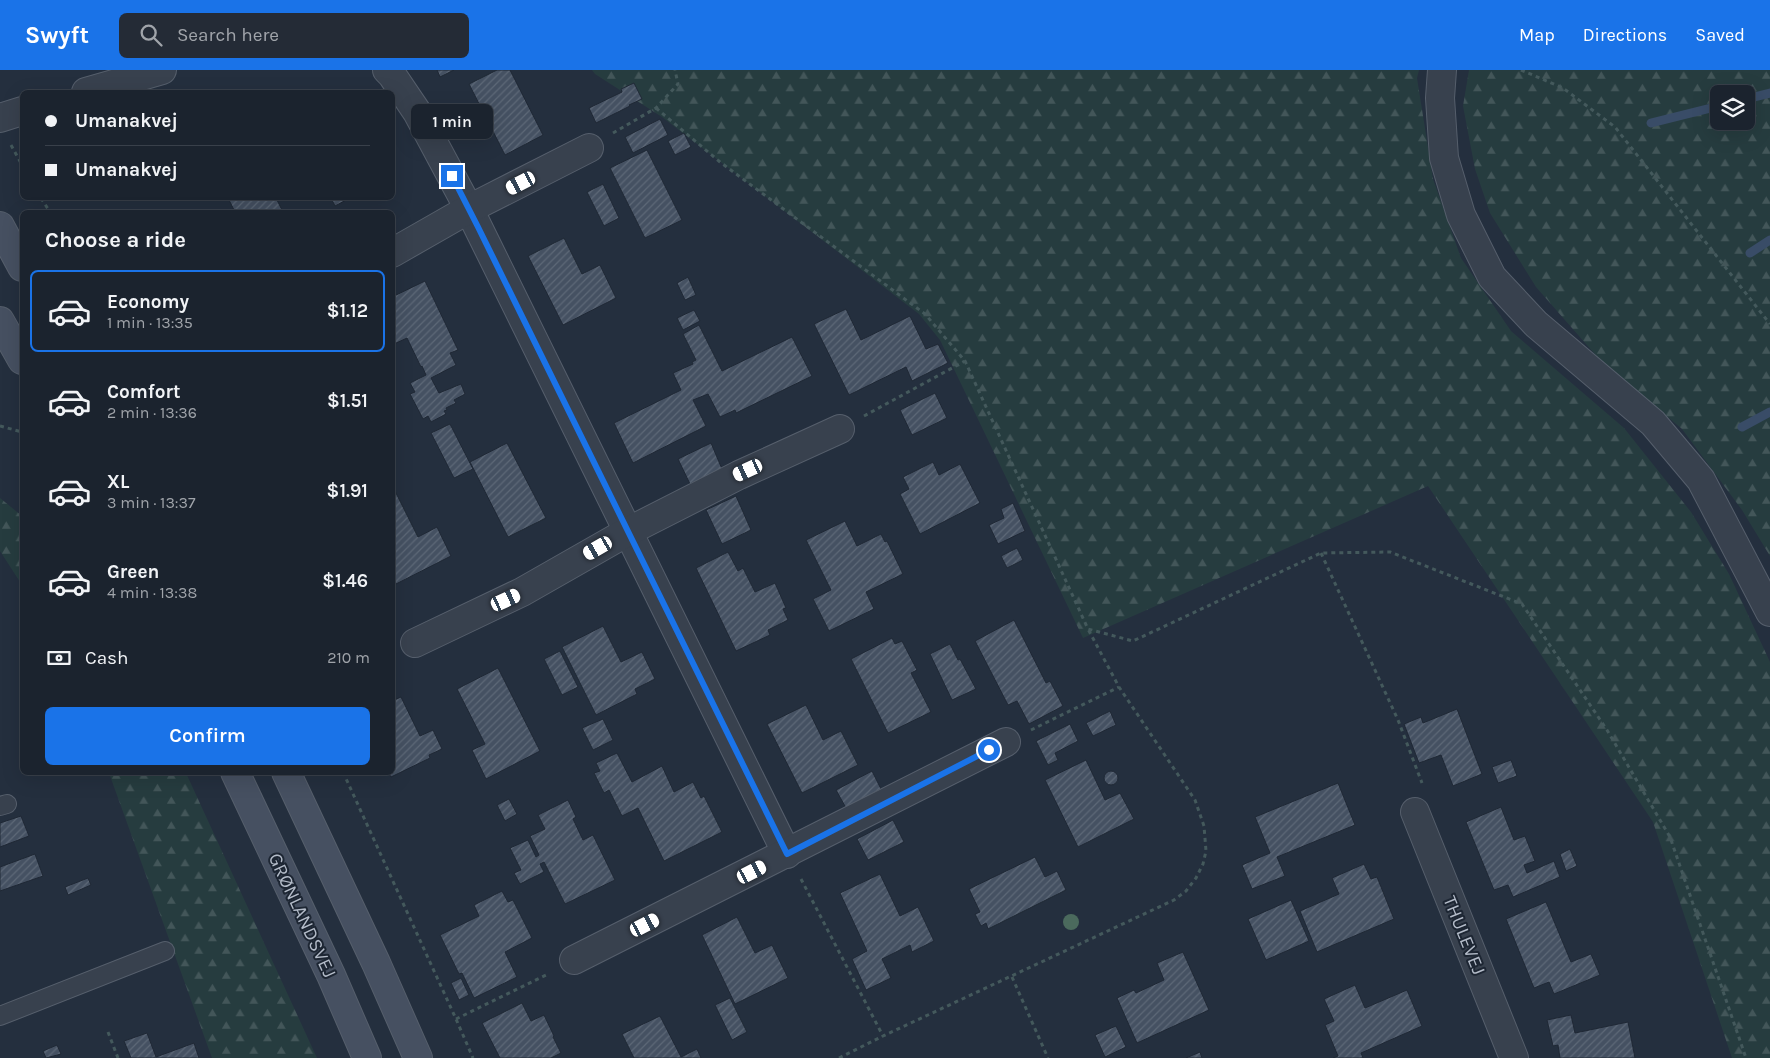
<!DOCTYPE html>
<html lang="en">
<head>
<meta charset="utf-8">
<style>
  body { margin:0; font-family:Karla,sans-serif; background:#242b36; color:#f1f3f6; height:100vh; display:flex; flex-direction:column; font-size:19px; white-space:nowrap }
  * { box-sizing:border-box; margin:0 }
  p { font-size:16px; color:#a0a4aa }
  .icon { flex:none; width:28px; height:28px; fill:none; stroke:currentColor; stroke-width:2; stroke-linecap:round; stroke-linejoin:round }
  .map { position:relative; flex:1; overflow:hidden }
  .details { position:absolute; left:20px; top:140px; width:375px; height:565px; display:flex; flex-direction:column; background:#1b232e; border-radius:8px; box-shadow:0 5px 20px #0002,0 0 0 1px #39404a }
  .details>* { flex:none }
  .guide { position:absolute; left:20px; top:20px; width:375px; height:110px; border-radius:8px; box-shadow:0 5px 20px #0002,0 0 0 1px #39404a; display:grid; align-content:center; height:110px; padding:0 25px; background:#1b232e }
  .fabs { position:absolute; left:1710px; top:15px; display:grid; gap:10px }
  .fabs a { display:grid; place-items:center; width:45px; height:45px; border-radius:8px; background:#1b232e; box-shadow:0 5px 20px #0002,0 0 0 1px #39404a; font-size:25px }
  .end { position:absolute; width:22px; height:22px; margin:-11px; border:6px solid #1a73e8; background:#fff; box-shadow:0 0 0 2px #fff }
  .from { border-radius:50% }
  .bubble { position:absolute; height:35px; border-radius:8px; background:#1b232e; box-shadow:0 5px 20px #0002,0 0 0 1px #39404a; font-size:16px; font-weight:600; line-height:35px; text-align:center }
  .car { position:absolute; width:15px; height:30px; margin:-15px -8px; border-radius:6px; box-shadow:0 0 4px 1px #0007; background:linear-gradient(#fff 24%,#345 0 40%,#fff 0 76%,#345 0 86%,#fff 0) }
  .guide b { display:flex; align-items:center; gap:18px; height:48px; font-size:19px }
  .guide b+b { border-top:1px solid #39404a }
  .guide i { width:12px; height:12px; background:#f1f3f6 }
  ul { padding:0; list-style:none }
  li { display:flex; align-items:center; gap:15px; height:82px; margin:0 10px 8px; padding:0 15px; border:2px solid transparent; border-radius:8px }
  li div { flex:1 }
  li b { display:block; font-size:19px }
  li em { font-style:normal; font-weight:600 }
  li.active { border-color:#1a73e8 }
  li>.icon { width:45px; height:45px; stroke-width:1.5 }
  h2 { padding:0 25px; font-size:22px; line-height:60px }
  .pay { display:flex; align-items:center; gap:12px; height:55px; padding:0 25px; font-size:19px }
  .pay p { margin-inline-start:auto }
  .primary-button { display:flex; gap:10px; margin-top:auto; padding:10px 25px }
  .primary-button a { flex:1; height:58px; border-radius:8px; background:#1a73e8; color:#fff; font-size:20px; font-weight:600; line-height:58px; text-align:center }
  header { display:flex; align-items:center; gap:30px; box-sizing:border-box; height:70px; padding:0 25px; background:#1a73e8; color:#fff }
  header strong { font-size:24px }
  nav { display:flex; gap:28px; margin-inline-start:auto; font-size:18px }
  .search { width:350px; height:45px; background:#242b36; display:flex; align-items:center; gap:12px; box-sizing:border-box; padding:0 18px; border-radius:8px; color:#a0a4aa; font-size:19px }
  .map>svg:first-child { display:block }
  .forest { fill:url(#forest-firs); fill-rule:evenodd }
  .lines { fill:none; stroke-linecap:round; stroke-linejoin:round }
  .stream { stroke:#394c67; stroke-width:9 }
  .building { fill:url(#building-hatch); stroke:#1f2835 }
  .lane-casing { stroke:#565f6c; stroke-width:20 }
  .street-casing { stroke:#565f6c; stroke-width:30 }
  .secondary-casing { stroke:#565f6c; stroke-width:30 }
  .path { stroke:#44595c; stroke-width:3; stroke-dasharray:4 4; stroke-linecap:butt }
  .lane { stroke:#38414e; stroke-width:18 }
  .street { stroke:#38414e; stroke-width:28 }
  .secondary { stroke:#465061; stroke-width:28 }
  .tree { fill:#4b6a5d }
  .route { stroke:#1a73e8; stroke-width:6 }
  .labels { text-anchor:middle; stroke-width:4; stroke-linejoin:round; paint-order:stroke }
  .street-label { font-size:19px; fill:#b4bcc9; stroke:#1d2633 }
</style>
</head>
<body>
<header>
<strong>Swyft</strong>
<div class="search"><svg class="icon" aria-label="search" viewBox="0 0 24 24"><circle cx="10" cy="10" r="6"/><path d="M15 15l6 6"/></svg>Search here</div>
<nav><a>Map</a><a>Directions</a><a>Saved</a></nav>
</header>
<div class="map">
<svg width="1770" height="988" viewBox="0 0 1770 988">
  <defs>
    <pattern id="forest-firs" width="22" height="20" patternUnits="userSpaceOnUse" patternTransform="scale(1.25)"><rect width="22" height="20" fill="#263c3f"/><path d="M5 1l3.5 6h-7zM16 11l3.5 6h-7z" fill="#435659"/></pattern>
    <pattern id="building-hatch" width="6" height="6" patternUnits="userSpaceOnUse" patternTransform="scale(1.25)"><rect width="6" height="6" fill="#455162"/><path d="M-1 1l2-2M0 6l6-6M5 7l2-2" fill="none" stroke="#5d6877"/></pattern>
  </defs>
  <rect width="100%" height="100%" fill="#242f3e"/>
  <g class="forest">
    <polygon points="592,0 1419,0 1417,8 1433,109 1461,188 1511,261 1624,358 1691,442 1729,504 1770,592 1770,988 1732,988 1653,752 1428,416 1083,568 940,270 919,244 662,47 595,4"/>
    <path d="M1469,0h301v486l-28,-46 -60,-81 -82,-69 -64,-73 -46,-74 -15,-44 -12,-63zM1719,24h27v27h-27z"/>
    <polygon points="0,428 22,446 22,515 0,481"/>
    <polygon points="109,703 186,703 317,988 212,988"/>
  </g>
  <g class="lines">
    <g class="stream">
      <polyline points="1746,29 1770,23"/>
      <polyline points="1651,53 1719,36"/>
      <polyline points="1750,183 1770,170"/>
      <polyline points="1742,357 1770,342"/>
    </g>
  </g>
  <g class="building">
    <polygon points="437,0 454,0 440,7"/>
    <polygon points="497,0 510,0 543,65 505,85 469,14"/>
    <polygon points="634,13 642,29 629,35 630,36 596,53 589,38 622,22 621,19"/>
    <polygon points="660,49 668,65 633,83 625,67"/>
    <polygon points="684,63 691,77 675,85 668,71"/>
    <polygon points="647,80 682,150 645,168 610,98"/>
    <polygon points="603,114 619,148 604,156 587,122"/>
    <polygon points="228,128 276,128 283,142 235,142"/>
    <polygon points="331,128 350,128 335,136"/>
    <polygon points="564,168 582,204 600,195 616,228 563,255 528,186"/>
    <polygon points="688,207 696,225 685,230 677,213"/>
    <polygon points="425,211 458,280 450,283 456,295 431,308 439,323 461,314 465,324 454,330 456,333 446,338 447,340 444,341 446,344 431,352 428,346 423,349 410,324 415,322 410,313 426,305 422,296 421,297 407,268 392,275 392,227"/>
    <polygon points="846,239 861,270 910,246 926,279 938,274 948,293 912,311 906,297 849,325 814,254"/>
    <polygon points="694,240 700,251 683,260 677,248"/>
    <polygon points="699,255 722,301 792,267 812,306 736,343 735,340 720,347 708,324 693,330 706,356 633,393 614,353 681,320 673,303 693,294 692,292 696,290 683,264"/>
    <polygon points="935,323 947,348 912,365 900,340"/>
    <polygon points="450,354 473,399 454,408 431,363"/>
    <polygon points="507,373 546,448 508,467 470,392"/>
    <polygon points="711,373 722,399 690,414 678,389"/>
    <polygon points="933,392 939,405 960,394 980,433 920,464 900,424 909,419 903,407"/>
    <polygon points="395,421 418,467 437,457 451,486 396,514 392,507 392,422"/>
    <polygon points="736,426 751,460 722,474 706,440"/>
    <polygon points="1013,433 1025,461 998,474 989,455 1004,448 1001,439"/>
    <polygon points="845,451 857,476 881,464 885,472 887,471 903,504 866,522 874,539 829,561 813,529 831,520 806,470"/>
    <polygon points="1017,478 1023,490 1007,498 1001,486"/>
    <polygon points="728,482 738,501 743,498 755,522 775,513 786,538 783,539 788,550 768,560 770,565 736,581 696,498"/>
    <polygon points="1014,550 1046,613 1050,611 1063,636 1029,654 1017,631 1008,635 975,571"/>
    <polygon points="603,556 621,592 642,582 655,609 635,619 637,624 596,645 562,577"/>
    <polygon points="892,568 895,574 902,571 917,600 911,603 931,642 888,663 851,589"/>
    <polygon points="950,574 958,590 960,589 976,619 952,630 930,584"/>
    <polygon points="560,581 578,617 562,625 544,589"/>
    <polygon points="498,598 540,681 486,709 472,680 485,674 457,619"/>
    <polygon points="401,627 420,666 433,660 442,679 429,685 430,688 391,707 388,702 392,702 392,631"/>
    <polygon points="806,635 823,670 841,661 858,695 802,723 767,654"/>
    <polygon points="1457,639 1482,704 1453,716 1441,685 1419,693 1404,654 1421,647 1423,653"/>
    <polygon points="1110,641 1116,655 1093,666 1086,653"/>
    <polygon points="603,649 613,670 593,680 582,658"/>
    <polygon points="1070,654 1078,671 1055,683 1058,690 1048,695 1036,671"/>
    <polygon points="617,683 632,712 662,696 674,722 693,712 701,728 704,726 722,762 664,791 638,738 622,746 609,720 604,723 594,703 600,701 596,693"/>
    <polygon points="1086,690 1105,730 1120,723 1134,749 1078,777 1045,710"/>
    <polygon points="1511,690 1517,706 1498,713 1492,697"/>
    <circle cx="1111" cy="708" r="7"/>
    <polygon points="872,701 881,719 846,738 836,720"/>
    <polygon points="1338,713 1355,755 1277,787 1285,806 1252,819 1242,795 1270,783 1255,747"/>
    <polygon points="509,729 517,744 505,751 497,735"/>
    <polygon points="568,730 576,747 573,749 583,770 593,765 615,810 565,834 544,792 540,794 544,802 520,814 514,803 521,800 510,778 528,770 536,787 539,785 530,766 545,759 538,745"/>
    <polygon points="1501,737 1514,770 1525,766 1535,791 1524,795 1527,803 1554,791 1560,807 1513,827 1508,815 1494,820 1466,752"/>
    <polygon points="21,746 29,766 0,777 0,753"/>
    <polygon points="893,750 904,772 868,790 857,769"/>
    <polygon points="1570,779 1577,796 1566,801 1560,784"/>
    <polygon points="35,784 43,806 0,821 0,797"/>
    <polygon points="1035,787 1045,807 1057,801 1066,820 988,859 986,853 981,856 975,844 980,842 969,819"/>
    <polygon points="1364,794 1371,809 1377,807 1394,849 1317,882 1300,841 1339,824 1332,808"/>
    <polygon points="880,804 900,846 918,837 934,871 912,882 910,875 882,889 891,908 866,920 852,889 867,881 840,823"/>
    <polygon points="88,808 91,815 68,825 65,817"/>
    <polygon points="502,821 508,832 513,830 532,868 505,882 517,907 474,928 462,903 459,904 440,865 479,846 474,835"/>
    <polygon points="1291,830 1309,871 1266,890 1248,849"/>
    <polygon points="1546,832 1571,892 1591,884 1600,905 1554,924 1549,912 1534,918 1506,849"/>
    <polygon points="737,847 755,883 772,875 788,908 735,934 702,865"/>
    <polygon points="1183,882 1209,940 1137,973 1117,928 1134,920 1136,923 1164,910 1157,893"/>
    <polygon points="461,908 469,925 459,930 451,913"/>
    <polygon points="1355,915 1365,938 1407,920 1422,956 1361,983 1363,988 1333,988 1338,986 1325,955 1334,951 1324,929"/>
    <polygon points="730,928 747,962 732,970 715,935"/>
    <polygon points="522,933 531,951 544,945 554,966 553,967 561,983 551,988 500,988 482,953"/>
    <polygon points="1571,945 1575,963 1628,952 1635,988 1560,988 1558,975 1553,976 1547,950"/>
    <polygon points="660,946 681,987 697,979 701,988 634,988 622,964"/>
    <polygon points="1116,956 1126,977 1105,987 1095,965"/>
    <polygon points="147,963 156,987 194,973 199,988 131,988 124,971"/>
    <polygon points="57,975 61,984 46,988 43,981"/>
    <polygon points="1200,982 1202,988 1186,988"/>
  </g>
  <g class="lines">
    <g class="lane-casing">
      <g id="lane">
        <polyline points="0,736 7,734"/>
        <polyline points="0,946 165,881"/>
      </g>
    </g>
    <g class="street-casing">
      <g id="street">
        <polyline points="387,0 392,5 417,42 469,139 787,784"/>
        <polyline points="1442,0 1440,28 1444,88 1461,145 1492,207 1536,254 1653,353 1701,410 1770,542"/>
        <polyline points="86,22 162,0"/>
        <polyline points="0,48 22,41"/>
        <polyline points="392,183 469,139 589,78"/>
        <polyline points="415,573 522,522 629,461 739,405 840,359"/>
        <polyline points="1415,742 1514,988"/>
        <polyline points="574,890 1006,672"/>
      </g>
    </g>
    <g class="secondary-casing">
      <g id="secondary">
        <polyline points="0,156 22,197"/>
        <polyline points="0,251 22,290"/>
        <polyline points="235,702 331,905 367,988"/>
        <polyline points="286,702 376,893 418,988"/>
      </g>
    </g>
    <g class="path">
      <polyline points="1521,0 1563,18 1615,57 1770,254"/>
      <polyline points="656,38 720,92 925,244 965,291 1088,559 1133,571 1321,483 1390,482 1522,534 1607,660 1670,767 1746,988"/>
      <polyline points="613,63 656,38 678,14 675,0"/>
      <polyline points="11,75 22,95"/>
      <polyline points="41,128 50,142"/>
      <polyline points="864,346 965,291"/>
      <polyline points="0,356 22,362"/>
      <polyline points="1321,483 1398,650 1422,713"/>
      <polyline points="1031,660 1119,617"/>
      <polyline points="343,702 456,949 473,988"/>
      <polyline points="801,809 883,966"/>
      <polyline points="1012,907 1048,988"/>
      <polyline points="456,949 548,904"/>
      <polyline points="108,962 118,988"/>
      <polyline points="839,988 883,966 1174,830 1186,821 1196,808 1203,794 1206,781 1204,756 1195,730 1119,617 1088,559"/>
    </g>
    <use href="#lane" class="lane"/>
    <use href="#street" class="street"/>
    <use href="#secondary" class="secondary"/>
  </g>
  <circle class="tree" cx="1071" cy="852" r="8"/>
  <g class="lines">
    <polyline class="route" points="452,106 478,157 787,784 989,680"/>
  </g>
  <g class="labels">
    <g class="street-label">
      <text transform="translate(303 845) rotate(65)" y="7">GRØNLANDSVEJ</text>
      <text transform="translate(1465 865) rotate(68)" y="7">THULEVEJ</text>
    </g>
  </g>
</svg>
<div class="fabs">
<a><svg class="icon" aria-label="layers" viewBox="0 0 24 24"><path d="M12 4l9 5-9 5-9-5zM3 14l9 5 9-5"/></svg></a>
</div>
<i class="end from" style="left:989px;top:680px"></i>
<i class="end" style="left:452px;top:106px"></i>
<div class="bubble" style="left:411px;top:34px;width:82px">1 min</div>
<i class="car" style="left:521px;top:113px;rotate:243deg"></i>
<i class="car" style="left:748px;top:400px;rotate:245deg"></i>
<i class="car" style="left:598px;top:478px;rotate:240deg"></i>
<i class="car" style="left:506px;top:530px;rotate:65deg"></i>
<i class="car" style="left:752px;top:802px;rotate:63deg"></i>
<i class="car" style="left:645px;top:855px;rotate:63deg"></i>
<div class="guide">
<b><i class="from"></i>Umanakvej</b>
<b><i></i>Umanakvej</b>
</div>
<section class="details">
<h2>Choose a ride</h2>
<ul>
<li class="active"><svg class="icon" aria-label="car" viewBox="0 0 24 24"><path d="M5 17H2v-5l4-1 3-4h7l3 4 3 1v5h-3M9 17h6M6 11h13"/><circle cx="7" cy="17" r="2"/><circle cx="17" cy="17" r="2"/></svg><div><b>Economy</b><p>1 min · 13:35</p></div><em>$1.12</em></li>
<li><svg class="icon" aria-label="car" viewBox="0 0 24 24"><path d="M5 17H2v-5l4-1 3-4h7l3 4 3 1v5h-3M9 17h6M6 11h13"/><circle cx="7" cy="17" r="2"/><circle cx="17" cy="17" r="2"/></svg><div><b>Comfort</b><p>2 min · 13:36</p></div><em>$1.51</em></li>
<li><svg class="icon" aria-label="car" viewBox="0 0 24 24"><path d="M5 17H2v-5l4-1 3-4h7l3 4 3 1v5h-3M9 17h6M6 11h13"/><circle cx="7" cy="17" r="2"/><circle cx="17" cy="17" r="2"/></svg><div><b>XL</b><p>3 min · 13:37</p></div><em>$1.91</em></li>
<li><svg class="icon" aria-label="car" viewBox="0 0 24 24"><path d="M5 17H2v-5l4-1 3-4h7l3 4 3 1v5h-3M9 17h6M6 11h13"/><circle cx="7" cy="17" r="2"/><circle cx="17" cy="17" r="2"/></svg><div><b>Green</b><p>4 min · 13:38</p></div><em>$1.46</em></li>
</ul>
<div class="pay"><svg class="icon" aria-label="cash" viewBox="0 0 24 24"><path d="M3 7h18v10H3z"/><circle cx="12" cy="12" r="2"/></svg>Cash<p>210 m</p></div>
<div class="primary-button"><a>Confirm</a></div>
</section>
</div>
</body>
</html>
